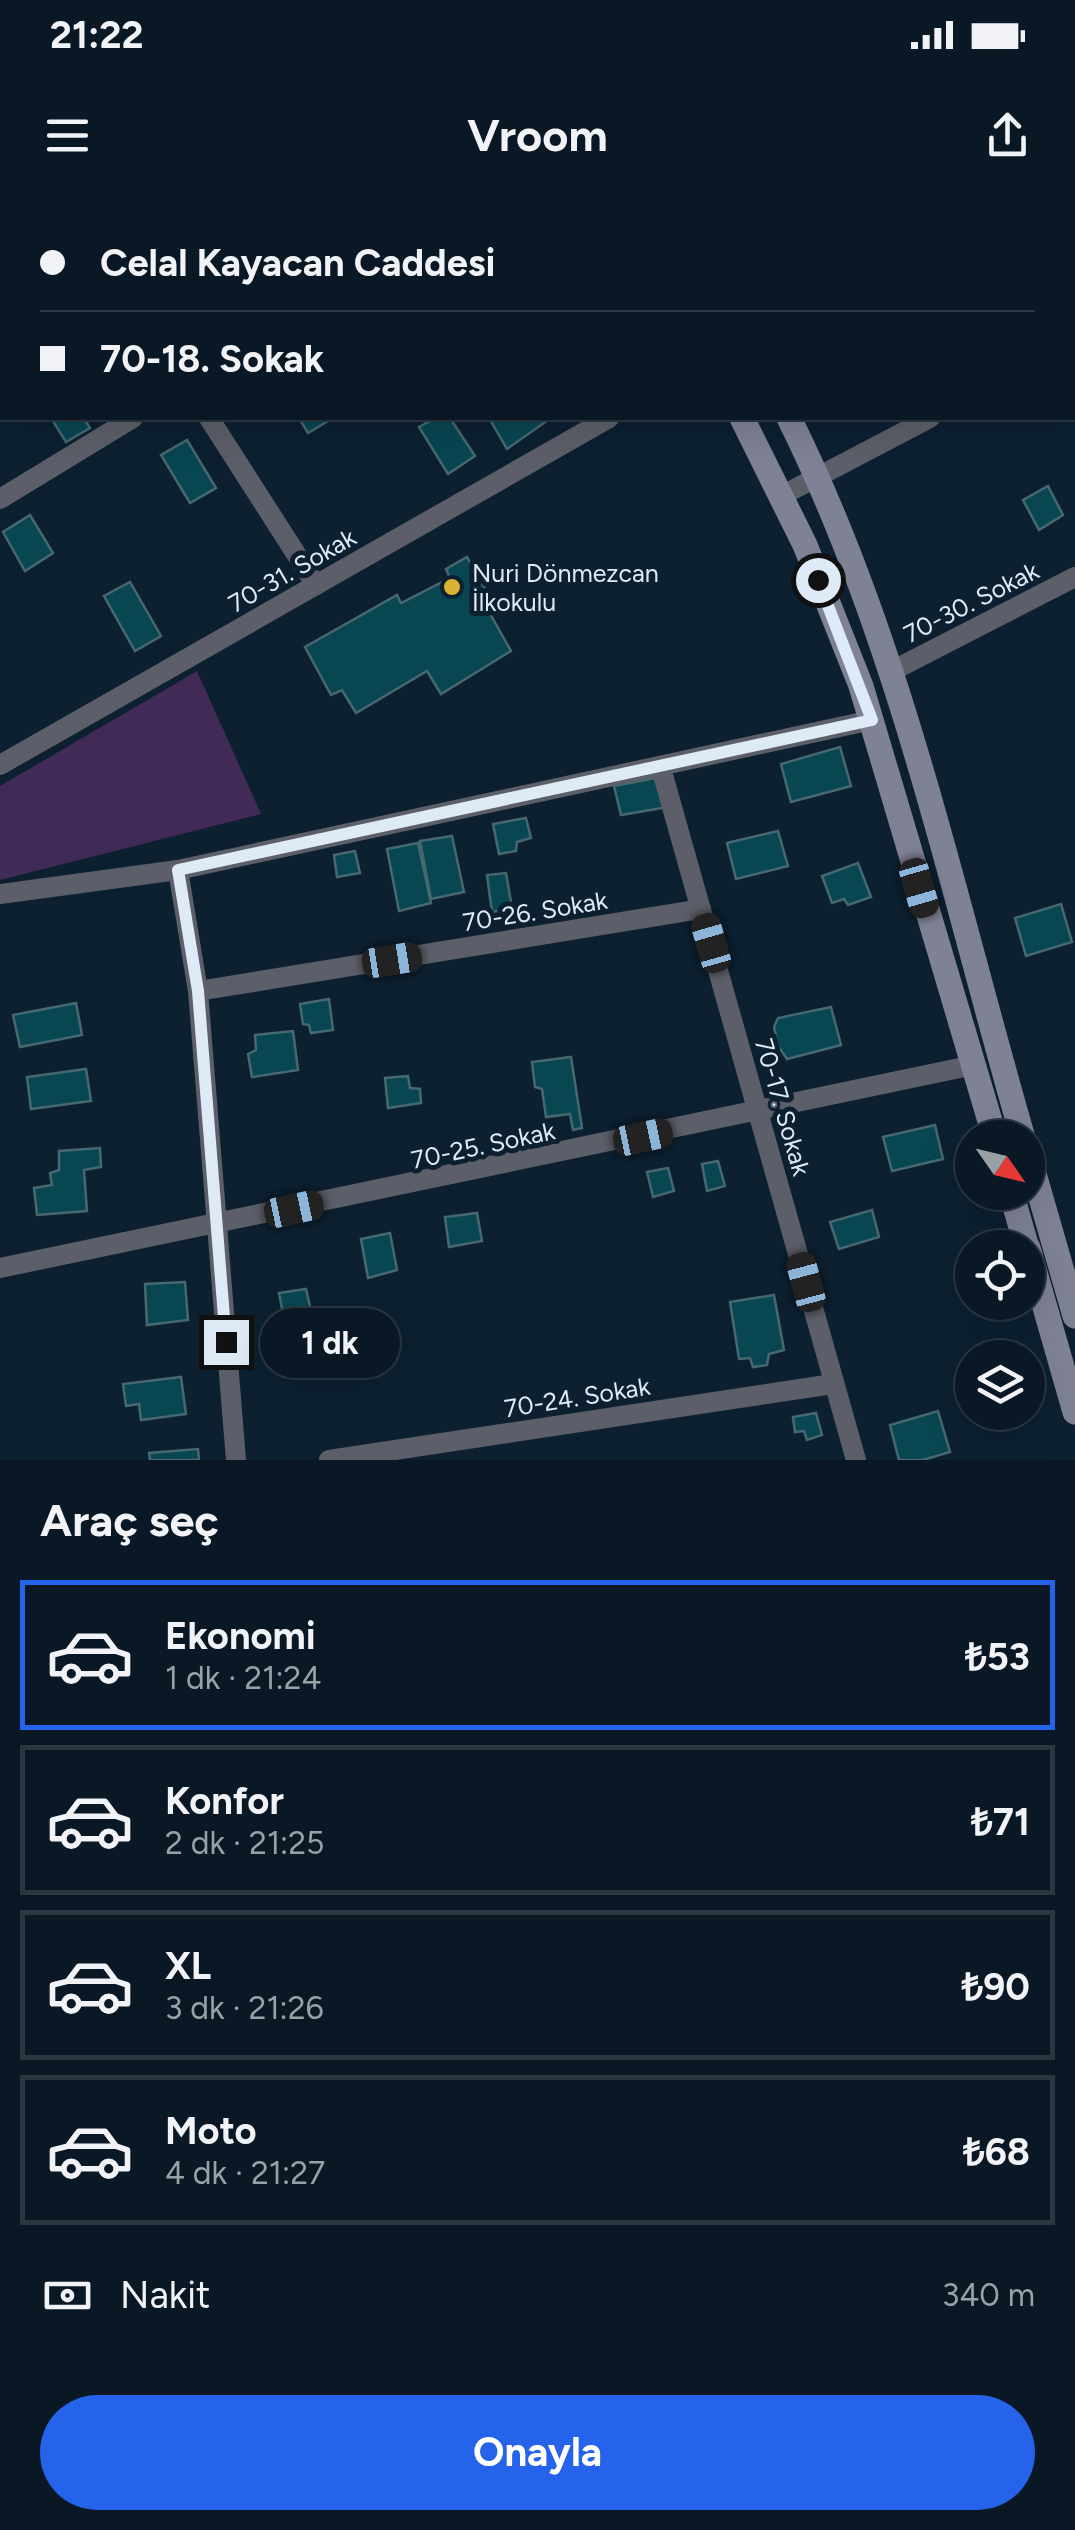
<!DOCTYPE html>
<html lang="tr">
<head>
<meta charset="utf-8">
<style>
  body { margin:0; font-family:Figtree,sans-serif; background:#12212c; color:#f1f3f6; height:100vh; display:flex; flex-direction:column; font-size:38px; white-space:nowrap }
  * { box-sizing:border-box; margin:0 }
  p { font-size:32px; color:#99a0a6 }
  .icon { flex:none; width:55px; height:55px; fill:none; stroke:currentColor; stroke-width:2; stroke-linecap:round; stroke-linejoin:round }
  .map { position:relative; height:1260px; overflow:hidden }
  .side { display:flex; flex-direction:column; background:#091824; flex:1 }
  .side>* { flex:none }
  .top-card { position:absolute; left:0px; top:0px; width:1075px; height:220px; box-shadow:0 10px 40px #0002,0 0 0 2px #293741; display:grid; align-content:center; height:220px; padding:0 40px; background:#091824 }
  .needle { width:65px; rotate:124deg }
  .controls { position:absolute; left:955px; top:920px; display:grid; gap:20px }
  .controls a { display:grid; place-items:center; width:90px; height:90px; border-radius:50%; background:#091824; box-shadow:0 10px 40px #0002,0 0 0 2px #293741; font-size:50px }
  .end { position:absolute; width:45px; height:45px; margin:-22px; border:12px solid #deeaf5; background:#111; box-shadow:0 0 0 5px #111 }
  .from { border-radius:50% }
  .bubble { position:absolute; height:70px; border-radius:35px; background:#091824; box-shadow:0 10px 40px #0002,0 0 0 2px #293741; font-size:32px; font-weight:700; line-height:70px; text-align:center }
  .car { position:absolute; width:30px; height:60px; margin:-30px -15px; border-radius:12px; box-shadow:0 0 8px 2px #0007; background:linear-gradient(#222 24%,#8ab4d8 0 40%,#222 0 76%,#8ab4d8 0 86%,#222 0) }
  .top-card b { display:flex; align-items:center; gap:35px; height:95px; font-size:38px }
  .top-card b+b { border-top:2px solid #293741 }
  .top-card i { width:25px; height:25px; background:#f1f3f6 }
  ul { padding:0; list-style:none }
  li { display:flex; align-items:center; gap:30px; height:150px; margin:0 20px 15px; padding:0 20px; border:5px solid #293741; border-radius:0px }
  li div { flex:1 }
  li b { display:block; font-size:38px }
  li em { font-style:normal; font-weight:700 }
  li.active { border-color:#2563eb }
  li>.icon { width:90px; height:90px; stroke-width:1.5 }
  h2 { padding:0 40px; font-size:45px; line-height:120px }
  .pay { display:flex; align-items:center; gap:25px; height:110px; padding:0 40px; font-size:38px }
  .pay p { margin-inline-start:auto }
  .action { display:flex; gap:20px; margin-top:auto; padding:20px 40px }
  .action a { flex:1; height:115px; border-radius:60px; background:#2563eb; color:#fff; font-size:40px; font-weight:700; line-height:115px; text-align:center }
  .status { display:flex; justify-content:space-between; align-items:center; height:70px; padding:0 50px; background:#091824; direction:ltr }
  .status svg { height:28px; fill:currentColor }
  header { display:flex; justify-content:space-between; align-items:center; height:130px; padding:0 40px; background:#091824; font-size:45px; font-weight:700 }
  .map>svg:first-child { display:block }
  .green { fill:#422a56 }
  .building { fill:#084652; stroke:#466871; stroke-width:2.5 }
  .lines { fill:none; stroke-linecap:round; stroke-linejoin:round }
  .street { stroke:#5c5e69; stroke-width:20 }
  .secondary { stroke:#7f8295; stroke-width:25 }
  .route { stroke:#deeaf5; stroke-width:12 }
  .poi-dot { fill:#dcb233; stroke:#0c2030; stroke-width:4 }
  .labels { text-anchor:middle; stroke-width:10; stroke-linejoin:round; paint-order:stroke }
  .street-label { font-size:25px; fill:#deeaf5; stroke:#0c2030 }
  .poi-label { font-size:25px; fill:#deeaf5; stroke:#0c2030; text-anchor:start }
</style>
</head>
<body>
<div class="status"><b>21:22</b><svg viewBox="0 0 49 12"><path d="M0 12V9h3v3zM5 12V6h3v6zM10 12V3h3v9zM15 12V0h3v12zM26 1h20v11H26zM47 4h2v5h-2z"/></svg></div>
<header><svg class="icon" aria-label="menu" viewBox="0 0 24 24"><path d="M4 6h16M4 12h16M4 18h16"/></svg>Vroom<svg class="icon" aria-label="share" viewBox="0 0 24 24"><path d="M12 15V3M7 8l5-5 5 5M5 13v7h14v-7"/></svg></header>
<div class="map">
<svg width="1075" height="1260" viewBox="0 0 1075 1260">
  <rect width="100%" height="100%" fill="#0c2030"/>
  <polygon class="green" points="197,471 261,614 0,680 0,586"/>
  <g class="building">
    <polygon points="51,218 84,218 90,228 66,242"/>
    <polygon points="299,218 333,218 308,233"/>
    <polygon points="436,218 450,218 475,256 448,274 419,227"/>
    <polygon points="489,218 551,218 507,249"/>
    <polygon points="187,240 216,288 190,303 161,255"/>
    <polygon points="1048,286 1063,315 1039,330 1023,300"/>
    <polygon points="30,315 53,353 25,371 3,332"/>
    <polygon points="467,357 495,406 488,410 511,451 441,494 427,471 356,513 342,490 331,495 305,447 397,395 401,403 450,378 446,369"/>
    <polygon points="130,382 161,436 135,451 104,396"/>
    <polygon points="840,547 851,586 791,602 781,564"/>
    <polygon points="661,577 668,607 621,615 614,586"/>
    <polygon points="526,618 531,638 517,642 516,651 499,654 493,624"/>
    <polygon points="778,631 788,666 736,679 727,643"/>
    <polygon points="452,636 464,692 431,699 420,641"/>
    <polygon points="418,643 431,703 399,711 387,649"/>
    <polygon points="355,651 360,673 337,677 334,655"/>
    <polygon points="858,663 871,697 848,705 844,699 832,703 822,676"/>
    <polygon points="506,673 512,708 492,712 487,675"/>
    <polygon points="1061,704 1072,742 1026,756 1015,718"/>
    <polygon points="329,799 333,830 311,833 309,825 303,824 300,804"/>
    <polygon points="76,803 82,835 20,847 13,815"/>
    <polygon points="831,807 841,845 787,859 778,846 774,827 778,818"/>
    <polygon points="293,831 298,870 252,877 248,854 256,850 255,835"/>
    <polygon points="571,857 582,928 573,930 570,914 546,917 542,889 535,887 532,862"/>
    <polygon points="86,869 91,901 31,909 27,877"/>
    <polygon points="408,876 410,888 420,889 421,903 388,908 385,878"/>
    <polygon points="935,925 943,959 892,971 883,937"/>
    <polygon points="100,948 101,967 84,970 87,1011 37,1015 34,988 52,985 50,973 59,970 59,951"/>
    <polygon points="718,961 725,986 707,991 702,964"/>
    <polygon points="668,968 674,991 653,997 647,972"/>
    <polygon points="872,1010 879,1037 839,1049 830,1022"/>
    <polygon points="477,1013 482,1041 449,1047 445,1017"/>
    <polygon points="390,1033 397,1070 368,1078 361,1039"/>
    <polygon points="185,1082 188,1120 147,1125 145,1084"/>
    <polygon points="306,1089 315,1128 287,1135 279,1093"/>
    <polygon points="774,1095 784,1150 769,1154 767,1165 753,1167 750,1158 739,1159 730,1102"/>
    <polygon points="344,1135 350,1161 343,1171 325,1173 321,1139"/>
    <polygon points="181,1177 186,1214 141,1220 139,1204 126,1206 123,1184"/>
    <polygon points="938,1211 950,1252 923,1260 899,1260 890,1225"/>
    <polygon points="816,1213 822,1235 807,1240 804,1231 795,1232 793,1217"/>
    <polygon points="198,1249 199,1260 150,1260 149,1253"/>
  </g>
  <g class="lines">
    <g class="street">
      <polyline points="70,0 71,2"/>
      <polyline points="344,0 345,2"/>
      <polyline points="486,2 490,0"/>
      <polyline points="1007,2 1012,0"/>
      <polyline points="1072,142 1075,141"/>
      <polyline points="209,218 316,385"/>
      <polyline points="781,296 930,218"/>
      <polyline points="0,299 133,218"/>
      <polyline points="890,472 1075,377"/>
      <polyline points="0,565 609,218"/>
      <polyline points="661,568 856,1260"/>
      <polyline points="178,670 198,791 236,1260"/>
      <polyline points="0,694 178,670 872,520"/>
      <polyline points="198,791 701,709"/>
      <polyline points="0,1068 974,865"/>
      <polyline points="329,1260 833,1184"/>
    </g>
    <g class="secondary">
      <polyline points="616,0 617,2"/>
      <polyline points="663,0 665,2"/>
      <polyline points="742,218 805,345 861,486 995,938"/>
      <path d="M789,218c112,225 164,479 234,720"/>
      <polyline points="1028,953 1075,1116"/>
      <polyline points="1011,992 1027,1048"/>
      <polyline points="1028,1048 1075,1212"/>
    </g>
  </g>
  <g class="lines">
    <polyline class="route" points="226,1142 198,791 178,670 872,520 818,380"/>
  </g>
  <circle class="poi-dot" cx="452" cy="387" r="10"/>
  <g class="labels">
    <g class="street-label">
      <text transform="translate(292 370) rotate(-30)" y="9">70-31. Sokak</text>
      <text transform="translate(971 402) rotate(-27)" y="9">70-30. Sokak</text>
      <text transform="translate(535 711) rotate(-9)" y="9">70-26. Sokak</text>
      <text transform="translate(783 907) rotate(74)" y="9">70-17. Sokak</text>
      <text transform="translate(483 945) rotate(-12)" y="9">70-25. Sokak</text>
      <text transform="translate(577 1197) rotate(-9)" y="9">70-24. Sokak</text>
    </g>
    <g class="poi-label">
      <text x="472" y="382">Nuri Dönmezcan<tspan x="472" dy="29">İlkokulu</tspan></text>
    </g>
  </g>
</svg>
<div class="controls">
<a><svg class="needle" viewBox="-14 -14 28 28"><path d="M0-13l5 13h-10z" fill="#e53935"/><path d="M0 13l5-13h-10z" fill="#99a0a6"/></svg></a>
<a><svg class="icon" aria-label="locate" viewBox="0 0 24 24"><circle cx="12" cy="12" r="6"/><path d="M12 2v4M12 18v4M2 12h4M18 12h4"/></svg></a>
<a><svg class="icon" aria-label="layers" viewBox="0 0 24 24"><path d="M12 4l9 5-9 5-9-5zM3 14l9 5 9-5"/></svg></a>
</div>
<i class="end from" style="left:818px;top:380px"></i>
<i class="end" style="left:226px;top:1142px"></i>
<div class="bubble" style="left:260px;top:1108px;width:140px">1 dk</div>
<i class="car" style="left:919px;top:688px;rotate:164deg"></i>
<i class="car" style="left:711px;top:743px;rotate:344deg"></i>
<i class="car" style="left:392px;top:760px;rotate:81deg"></i>
<i class="car" style="left:643px;top:937px;rotate:78deg"></i>
<i class="car" style="left:294px;top:1009px;rotate:78deg"></i>
<i class="car" style="left:806px;top:1082px;rotate:345deg"></i>
<div class="top-card">
<b><i class="from"></i>Celal Kayacan Caddesi</b>
<b><i></i>70-18. Sokak</b>
</div>
</div>
<section class="side">
<h2>Araç seç</h2>
<ul>
<li class="active"><svg class="icon" aria-label="car" viewBox="0 0 24 24"><path d="M5 17H2v-5l4-1 3-4h7l3 4 3 1v5h-3M9 17h6M6 11h13"/><circle cx="7" cy="17" r="2"/><circle cx="17" cy="17" r="2"/></svg><div><b>Ekonomi</b><p>1 dk · 21:24</p></div><em>₺53</em></li>
<li><svg class="icon" aria-label="car" viewBox="0 0 24 24"><path d="M5 17H2v-5l4-1 3-4h7l3 4 3 1v5h-3M9 17h6M6 11h13"/><circle cx="7" cy="17" r="2"/><circle cx="17" cy="17" r="2"/></svg><div><b>Konfor</b><p>2 dk · 21:25</p></div><em>₺71</em></li>
<li><svg class="icon" aria-label="car" viewBox="0 0 24 24"><path d="M5 17H2v-5l4-1 3-4h7l3 4 3 1v5h-3M9 17h6M6 11h13"/><circle cx="7" cy="17" r="2"/><circle cx="17" cy="17" r="2"/></svg><div><b>XL</b><p>3 dk · 21:26</p></div><em>₺90</em></li>
<li><svg class="icon" aria-label="car" viewBox="0 0 24 24"><path d="M5 17H2v-5l4-1 3-4h7l3 4 3 1v5h-3M9 17h6M6 11h13"/><circle cx="7" cy="17" r="2"/><circle cx="17" cy="17" r="2"/></svg><div><b>Moto</b><p>4 dk · 21:27</p></div><em>₺68</em></li>
</ul>
<div class="pay"><svg class="icon" aria-label="cash" viewBox="0 0 24 24"><path d="M3 7h18v10H3z"/><circle cx="12" cy="12" r="2"/></svg>Nakit<p>340 m</p></div>
<div class="action"><a>Onayla</a></div>
</section>
</body>
</html>
